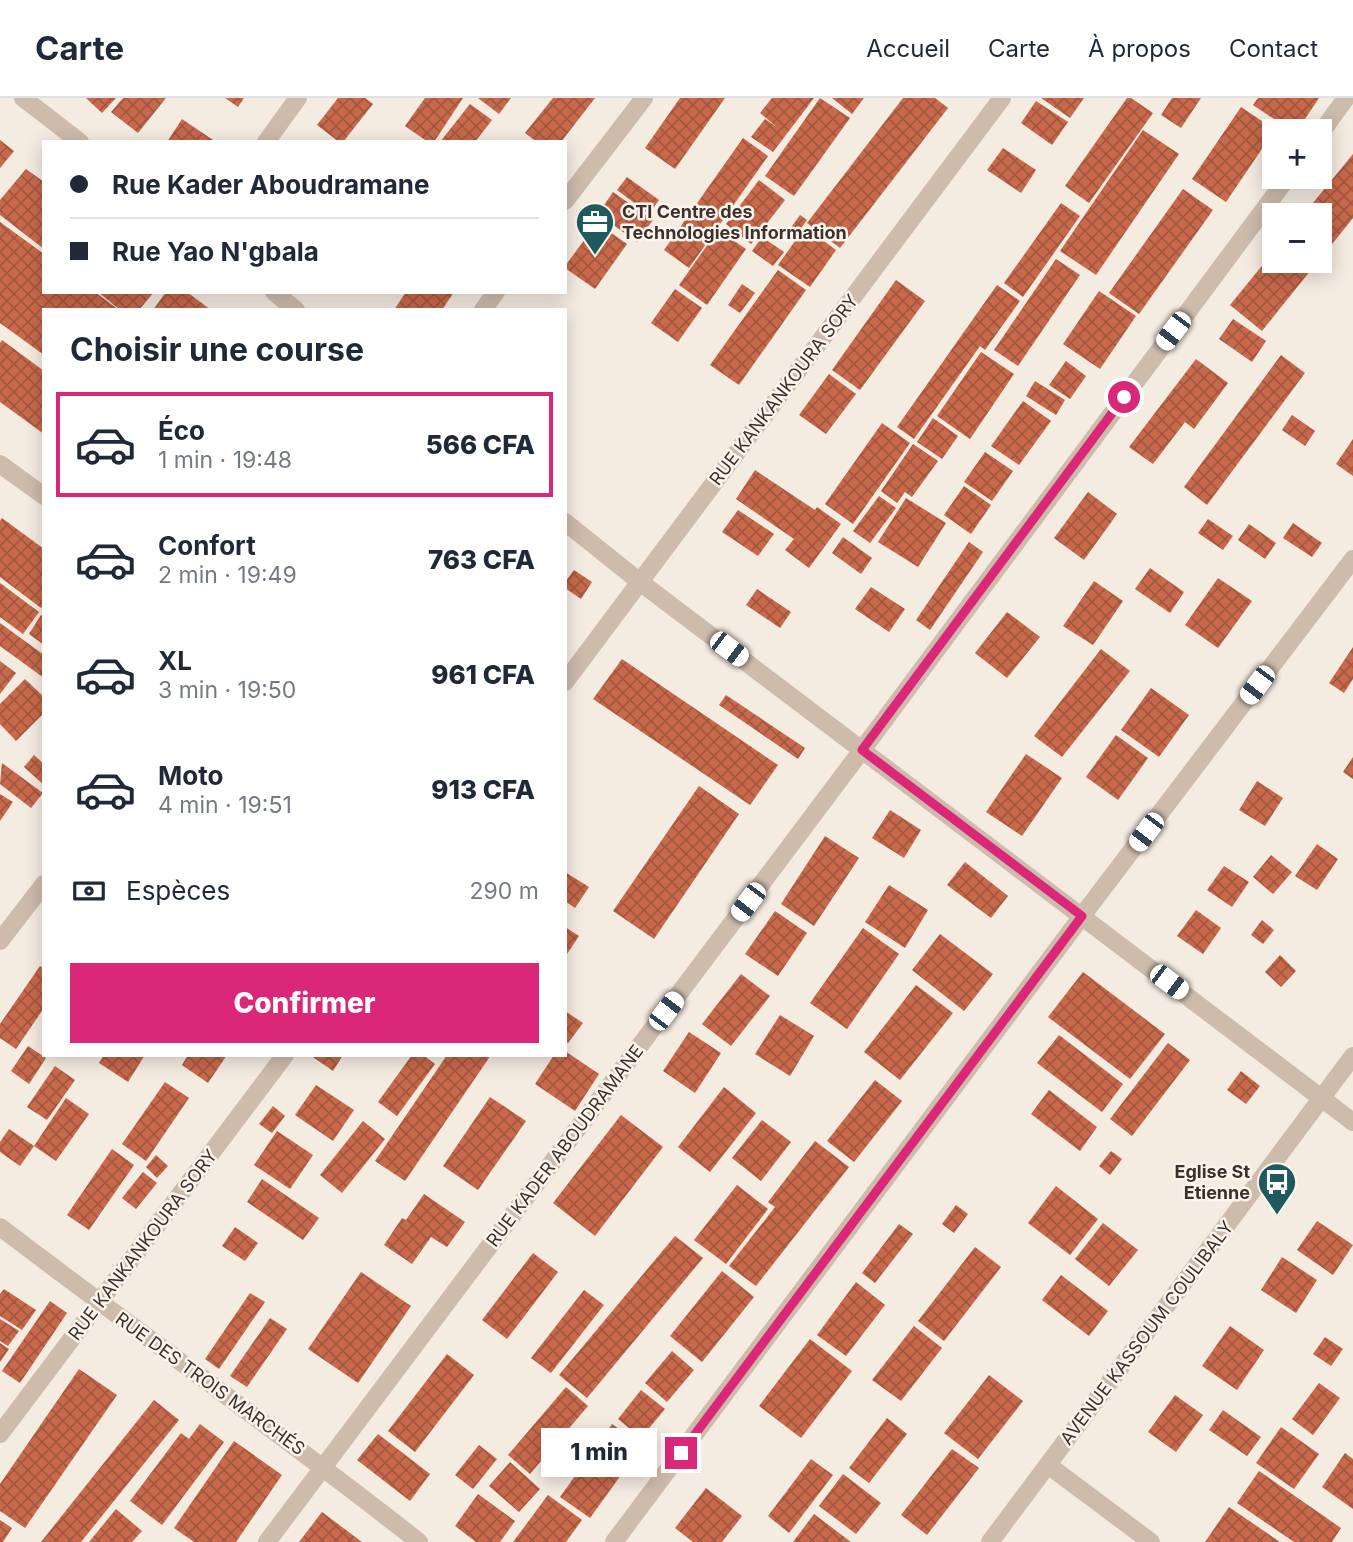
<!DOCTYPE html>
<html lang="fr">
<head>
<meta charset="utf-8">
<style>
  body { margin:0; font-family:Inter,sans-serif; background:#f6f6f7; color:#1f2937; height:100vh; display:flex; flex-direction:column; font-size:26px; white-space:nowrap }
  * { box-sizing:border-box; margin:0 }
  p { font-size:23px; color:#747a83 }
  .icon { flex:none; width:38px; height:38px; fill:none; stroke:currentColor; stroke-width:2; stroke-linecap:round; stroke-linejoin:round }
  .map { position:relative; flex:1; overflow:hidden }
  .side { position:absolute; left:42px; top:210px; width:525px; height:749px; display:flex; flex-direction:column; background:#fff; border-radius:0px; box-shadow:0 4px 18px #0003 }
  .side>* { flex:none }
  .hud { position:absolute; left:42px; top:42px; width:525px; height:154px; border-radius:0px; box-shadow:0 4px 18px #0003; display:grid; align-content:center; height:154px; padding:0 28px; background:#fff }
  .fabs { position:absolute; left:1262px; top:21px; display:grid; gap:14px }
  .fabs a { display:grid; place-items:center; width:70px; height:70px; border-radius:0px; background:#fff; box-shadow:0 4px 18px #0003; font-size:35px }
  .end { position:absolute; width:32px; height:32px; margin:-16px; border:9px solid #db2777; background:#fff; box-shadow:0 0 0 4px #fff }
  .from { border-radius:50% }
  .bubble { position:absolute; height:49px; border-radius:0px; background:#fff; box-shadow:0 4px 18px #0003; font-size:23px; font-weight:800; line-height:49px; text-align:center }
  .car { position:absolute; width:21px; height:42px; margin:-21px -10px; border-radius:9px; box-shadow:0 0 5px 2px #0007; background:linear-gradient(#fff 24%,#345 0 40%,#fff 0 76%,#345 0 86%,#fff 0) }
  .hud b { display:flex; align-items:center; gap:24px; height:66px; font-size:26px }
  .hud b+b { border-top:2px solid #e0e1e3 }
  .hud i { width:18px; height:18px; background:#1f2937 }
  ul { padding:0; list-style:none }
  li { display:flex; align-items:center; gap:21px; height:105px; margin:0 14px 10px; padding:0 14px; border:4px solid transparent; border-radius:0px }
  li div { flex:1 }
  li b { display:block; font-size:26px }
  li em { font-style:normal; font-weight:800 }
  li.current { border-color:#db2777 }
  li>.icon { width:63px; height:63px; stroke-width:1.5 }
  h2 { padding:0 28px; font-size:32px; line-height:84px }
  .pay { display:flex; align-items:center; gap:18px; height:77px; padding:0 28px; font-size:26px }
  .pay p { margin-inline-start:auto }
  .primary-button { display:flex; gap:14px; margin-top:auto; padding:14px 28px }
  .primary-button a { flex:1; height:80px; border-radius:0px; background:#db2777; color:#fff; font-size:28px; font-weight:800; line-height:80px; text-align:center }
  header { display:flex; align-items:center; gap:42px; box-sizing:border-box; height:98px; padding:0 35px; background:#fff; border-bottom:2px solid #e0e1e3 }
  header strong { font-size:33px }
  nav { display:flex; gap:38px; margin-inline-start:auto; font-size:24px }
  .map>svg:first-child { display:block }
  .building { fill:url(#building-cross-hatch) }
  .lines { fill:none; stroke-linecap:round; stroke-linejoin:round }
  .minor { stroke:#cdbbac; stroke-width:18 }
  .route { stroke:#db2777; stroke-width:9 }
  .labels { text-anchor:middle; stroke-width:5; stroke-linejoin:round; paint-order:stroke }
  .poi-label { font-size:18px; font-weight:bold; fill:#3b302b; stroke:#fbf5ee; text-anchor:start }
  .street-label { font-size:18px; fill:#3b302b; stroke:#fbf5ee }
</style>
</head>
<body>
<header>
<strong>Carte</strong>
<nav><a>Accueil</a><a>Carte</a><a>À propos</a><a>Contact</a></nav>
</header>
<div class="map">
<svg width="1353" height="1444" viewBox="0 0 1353 1444">
  <defs>
    <pattern id="building-cross-hatch" width="8" height="8" patternUnits="userSpaceOnUse" patternTransform="scale(1.75)"><rect width="8" height="8" fill="#c8694b"/><path d="M0 0l8 8M0 8l8-8" fill="none" stroke="#a4573f"/></pattern>
  </defs>
  <rect width="100%" height="100%" fill="#f4ebe1"/>
  <g class="building">
    <polygon points="86,0 116,0 102,15"/>
    <polygon points="123,0 166,0 138,35 111,14"/>
    <polygon points="225,0 244,0 238,9"/>
    <polygon points="338,0 365,0 373,6 343,44 339,44 317,27"/>
    <polygon points="425,0 463,0 434,44 428,44 405,28"/>
    <polygon points="478,0 511,0 499,16"/>
    <polygon points="553,0 595,0 561,44 537,44 525,35"/>
    <polygon points="680,0 725,0 675,71 645,50"/>
    <polygon points="772,0 814,0 773,54 751,39 765,21 777,29 760,15"/>
    <polygon points="820,0 850,20 794,98 765,78"/>
    <polygon points="832,0 864,0 852,16"/>
    <polygon points="903,0 935,0 948,10 840,150 807,125"/>
    <polygon points="1041,0 1084,0 1070,20"/>
    <polygon points="1127,0 1131,0 1153,15 1089,105 1065,88"/>
    <polygon points="1172,0 1201,0 1181,30 1161,17"/>
    <polygon points="1258,0 1319,0 1297,33 1292,33 1253,7"/>
    <polygon points="1036,3 1068,24 1052,47 1021,25"/>
    <polygon points="470,6 492,22 475,44 440,44"/>
    <polygon points="1241,9 1277,33 1274,33 1226,104 1192,81"/>
    <polygon points="182,21 216,44 167,44"/>
    <polygon points="1143,32 1179,56 1096,177 1060,153"/>
    <polygon points="743,40 768,58 689,170 664,152"/>
    <polygon points="0,42 14,53 0,70"/>
    <polygon points="1003,50 1036,72 1021,95 987,72"/>
    <polygon points="1353,56 1353,120 1320,161 1320,117 1303,117"/>
    <polygon points="26,71 44,84 44,151 0,117 0,102"/>
    <polygon points="627,79 659,102 649,116 617,92"/>
    <polygon points="759,82 785,102 751,146 726,126"/>
    <polygon points="1183,91 1213,112 1139,216 1109,195"/>
    <polygon points="613,94 653,122 637,144 598,116"/>
    <polygon points="1061,105 1080,118 1023,199 1004,185"/>
    <polygon points="800,117 807,122 794,140 787,135"/>
    <polygon points="0,124 44,156 44,194 95,194 119,212 44,212 44,257 0,225"/>
    <polygon points="597,125 627,146 595,191 565,170 565,168"/>
    <polygon points="805,129 836,152 810,189 778,167"/>
    <polygon points="718,132 746,151 707,207 679,187"/>
    <polygon points="762,139 784,154 773,168 752,153"/>
    <polygon points="1274,153 1274,163 1318,163 1262,233 1230,207"/>
    <polygon points="1056,161 1080,177 1018,268 994,252"/>
    <polygon points="778,172 806,192 739,287 710,267"/>
    <polygon points="896,182 925,203 860,292 832,272"/>
    <polygon points="742,186 755,195 740,215 728,207"/>
    <polygon points="997,187 1020,203 985,252 980,248 914,341 897,329"/>
    <polygon points="675,191 702,210 678,244 651,225"/>
    <polygon points="1099,193 1136,218 1100,271 1063,246"/>
    <polygon points="98,194 154,194 139,212 120,212"/>
    <polygon points="166,194 187,194 211,212 153,212"/>
    <polygon points="406,194 454,194 442,212 394,212"/>
    <polygon points="1233,221 1266,243 1252,264 1219,241"/>
    <polygon points="2,242 44,273 44,336 0,304 0,245"/>
    <polygon points="981,254 1014,276 970,341 937,318"/>
    <polygon points="1281,257 1305,275 1207,407 1184,389"/>
    <polygon points="1196,261 1228,285 1194,331 1185,324 1153,366 1129,349"/>
    <polygon points="1066,263 1086,278 1070,301 1049,287"/>
    <polygon points="829,276 856,296 826,336 799,317"/>
    <polygon points="1035,283 1065,302 1056,317 1026,298"/>
    <polygon points="1023,303 1051,323 1019,367 991,348"/>
    <polygon points="1292,317 1315,333 1305,348 1282,332"/>
    <polygon points="933,320 958,338 942,361 917,344"/>
    <polygon points="882,325 910,345 853,426 825,406"/>
    <polygon points="1353,341 1353,378 1336,366"/>
    <polygon points="913,346 938,363 912,399 905,394 897,405 881,393"/>
    <polygon points="985,354 1013,373 992,403 964,384"/>
    <polygon points="755,372 815,412 817,409 841,426 809,470 785,452 794,441 736,401"/>
    <polygon points="964,388 991,407 971,436 944,417"/>
    <polygon points="1088,394 1117,416 1084,462 1054,440"/>
    <polygon points="879,398 896,410 870,445 853,433"/>
    <polygon points="906,400 946,425 918,469 878,444"/>
    <polygon points="738,412 774,436 758,458 722,434"/>
    <polygon points="2,420 44,451 44,507 41,510 0,479 0,423"/>
    <polygon points="1208,421 1233,438 1223,452 1198,435"/>
    <polygon points="1293,425 1322,445 1312,459 1283,440"/>
    <polygon points="1249,426 1276,445 1265,461 1238,442"/>
    <polygon points="843,439 872,460 861,476 832,455"/>
    <polygon points="969,444 983,454 930,532 916,522"/>
    <polygon points="1150,470 1184,494 1170,515 1135,491"/>
    <polygon points="574,472 592,484 581,501 565,490 565,484"/>
    <polygon points="1218,480 1252,503 1218,550 1185,527"/>
    <polygon points="1094,483 1123,503 1093,547 1063,528"/>
    <polygon points="0,485 39,514 23,536 0,519"/>
    <polygon points="871,489 905,511 889,534 855,511"/>
    <polygon points="757,491 791,514 780,530 746,507"/>
    <polygon points="1007,514 1040,539 1007,580 975,555"/>
    <polygon points="41,517 44,519 44,547 29,536"/>
    <polygon points="0,525 44,557 44,580 0,548"/>
    <polygon points="1353,549 1353,581 1344,595 1329,585"/>
    <polygon points="1101,551 1130,573 1062,659 1034,638"/>
    <polygon points="622,561 778,667 750,707 593,601"/>
    <polygon points="0,563 16,575 0,596"/>
    <polygon points="25,581 44,599 44,615 16,643 0,626 0,606"/>
    <polygon points="1151,590 1189,617 1159,659 1121,632"/>
    <polygon points="726,597 805,650 798,661 719,607"/>
    <polygon points="1116,637 1148,660 1118,702 1086,679"/>
    <polygon points="1026,656 1062,680 1022,738 986,714"/>
    <polygon points="34,657 44,666 44,687 24,669"/>
    <polygon points="1353,659 1353,681 1343,674"/>
    <polygon points="2,665 43,695 31,710 0,686"/>
    <polygon points="1257,683 1283,700 1265,728 1239,712"/>
    <polygon points="699,688 739,716 654,841 613,813"/>
    <polygon points="0,696 13,704 0,723"/>
    <polygon points="890,712 921,732 904,760 872,740"/>
    <polygon points="825,738 859,760 814,828 781,806"/>
    <polygon points="1317,746 1338,761 1317,792 1295,778"/>
    <polygon points="1271,757 1292,774 1273,796 1253,779"/>
    <polygon points="965,764 1008,798 991,820 947,787"/>
    <polygon points="1224,768 1249,784 1232,809 1207,792"/>
    <polygon points="565,774 589,789 575,810 565,803"/>
    <polygon points="889,787 928,812 905,850 865,824"/>
    <polygon points="1196,812 1221,830 1203,856 1177,838"/>
    <polygon points="775,813 807,835 778,878 745,856"/>
    <polygon points="1262,822 1274,832 1263,846 1251,837"/>
    <polygon points="565,829 579,838 565,859"/>
    <polygon points="863,830 899,856 847,931 810,905"/>
    <polygon points="940,836 993,876 964,913 912,872"/>
    <polygon points="1280,857 1296,873 1281,889 1265,874"/>
    <polygon points="40,868 44,871 44,910 16,951 0,940 0,926"/>
    <polygon points="1083,874 1165,936 1130,981 1048,919"/>
    <polygon points="741,876 770,898 731,948 702,926"/>
    <polygon points="916,887 953,915 900,982 864,954"/>
    <polygon points="565,913 583,925 568,945 565,943"/>
    <polygon points="780,917 814,938 790,978 755,956"/>
    <polygon points="689,934 721,955 695,995 663,973"/>
    <polygon points="1059,937 1123,986 1102,1014 1037,965"/>
    <polygon points="1168,945 1190,962 1132,1038 1110,1021"/>
    <polygon points="28,948 46,960 29,986 11,973"/>
    <polygon points="565,953 599,976 575,1013 535,986 554,957 565,957"/>
    <polygon points="104,957 145,957 128,984 99,965"/>
    <polygon points="188,957 227,957 208,985 182,967"/>
    <polygon points="310,957 343,957 333,973"/>
    <polygon points="412,957 423,957 435,966 397,1018 378,1004"/>
    <polygon points="447,957 491,957 405,1083 375,1063"/>
    <polygon points="55,968 75,982 47,1022 27,1009"/>
    <polygon points="1241,973 1260,988 1246,1006 1227,992"/>
    <polygon points="875,982 902,1003 854,1064 827,1043"/>
    <polygon points="165,984 189,1000 146,1063 122,1046"/>
    <polygon points="316,987 354,1012 333,1043 295,1017"/>
    <polygon points="724,989 756,1015 710,1074 678,1049"/>
    <polygon points="1049,992 1097,1029 1080,1053 1031,1016"/>
    <polygon points="490,999 526,1023 478,1092 443,1068"/>
    <polygon points="66,1000 89,1016 56,1063 34,1048"/>
    <polygon points="273,1008 285,1018 272,1035 259,1026"/>
    <polygon points="621,1017 663,1049 595,1138 553,1105"/>
    <polygon points="762,1022 791,1044 761,1083 732,1060"/>
    <polygon points="363,1023 385,1041 342,1095 320,1077"/>
    <polygon points="9,1031 34,1048 20,1068 0,1054 0,1044"/>
    <polygon points="277,1033 313,1057 290,1091 254,1067"/>
    <polygon points="815,1043 849,1069 756,1188 729,1168 775,1109 768,1104"/>
    <polygon points="112,1051 134,1067 89,1132 67,1117"/>
    <polygon points="1111,1053 1122,1061 1110,1077 1099,1068"/>
    <polygon points="156,1057 168,1068 157,1080 146,1069"/>
    <polygon points="143,1074 157,1085 136,1111 122,1100"/>
    <polygon points="262,1081 319,1120 303,1142 247,1104"/>
    <polygon points="737,1087 768,1111 726,1166 694,1142"/>
    <polygon points="1056,1088 1098,1121 1070,1157 1028,1125"/>
    <polygon points="424,1096 465,1124 447,1149 431,1139 412,1166 384,1147 402,1120 406,1122"/>
    <polygon points="956,1107 968,1116 954,1135 942,1126"/>
    <polygon points="1317,1123 1353,1147 1333,1177 1297,1152"/>
    <polygon points="1103,1125 1138,1152 1109,1188 1075,1161"/>
    <polygon points="899,1126 913,1136 875,1185 862,1175"/>
    <polygon points="235,1129 258,1145 245,1163 222,1148"/>
    <polygon points="675,1138 703,1160 587,1300 559,1277"/>
    <polygon points="975,1149 1001,1169 944,1243 918,1223"/>
    <polygon points="533,1155 558,1174 507,1241 482,1222"/>
    <polygon points="1282,1159 1317,1182 1296,1215 1261,1192"/>
    <polygon points="722,1173 754,1199 702,1264 670,1238"/>
    <polygon points="361,1174 411,1208 358,1285 308,1251"/>
    <polygon points="1061,1177 1108,1213 1089,1238 1042,1202"/>
    <polygon points="856,1184 885,1207 846,1258 817,1237"/>
    <polygon points="4,1191 36,1212 22,1232 0,1218 0,1196"/>
    <polygon points="584,1192 604,1207 551,1275 531,1260"/>
    <polygon points="250,1195 265,1204 219,1271 205,1261"/>
    <polygon points="50,1203 67,1215 20,1285 2,1273"/>
    <polygon points="270,1220 287,1231 247,1289 230,1278"/>
    <polygon points="0,1221 19,1233 8,1248 0,1243"/>
    <polygon points="914,1228 942,1250 901,1303 872,1282"/>
    <polygon points="1230,1228 1264,1252 1237,1292 1202,1268"/>
    <polygon points="1325,1239 1343,1251 1331,1268 1313,1256"/>
    <polygon points="810,1241 852,1273 801,1340 759,1308"/>
    <polygon points="0,1245 9,1251 0,1264"/>
    <polygon points="672,1253 694,1272 667,1304 645,1285"/>
    <polygon points="447,1256 474,1277 415,1354 388,1333"/>
    <polygon points="79,1271 117,1297 25,1430 0,1413 0,1386"/>
    <polygon points="989,1277 1023,1303 978,1361 944,1335"/>
    <polygon points="1319,1285 1340,1300 1313,1337 1292,1321"/>
    <polygon points="566,1289 588,1308 530,1376 508,1357"/>
    <polygon points="641,1292 665,1311 641,1340 618,1321"/>
    <polygon points="1175,1297 1203,1317 1176,1354 1148,1334"/>
    <polygon points="154,1302 179,1322 81,1444 41,1444"/>
    <polygon points="1223,1312 1261,1339 1247,1358 1209,1332"/>
    <polygon points="887,1320 907,1336 869,1385 849,1370"/>
    <polygon points="200,1326 224,1344 162,1427 130,1403 181,1335 189,1341"/>
    <polygon points="612,1326 642,1348 590,1420 560,1399"/>
    <polygon points="1281,1329 1319,1356 1294,1391 1256,1365"/>
    <polygon points="378,1336 430,1376 410,1403 357,1362"/>
    <polygon points="234,1343 282,1377 236,1444 194,1444 174,1430"/>
    <polygon points="479,1347 497,1361 473,1391 455,1377"/>
    <polygon points="952,1351 979,1370 927,1437 901,1417"/>
    <polygon points="1345,1355 1353,1361 1353,1411 1322,1389"/>
    <polygon points="811,1361 833,1377 789,1435 768,1418"/>
    <polygon points="510,1364 540,1391 519,1414 489,1388"/>
    <polygon points="1259,1373 1341,1430 1332,1444 1294,1444 1237,1405"/>
    <polygon points="843,1376 881,1405 856,1436 819,1408"/>
    <polygon points="706,1390 742,1418 722,1444 693,1444 675,1430"/>
    <polygon points="478,1396 515,1423 500,1444 476,1444 455,1428"/>
    <polygon points="548,1397 582,1422 566,1444 513,1444"/>
    <polygon points="1229,1409 1280,1444 1205,1444"/>
    <polygon points="116,1411 142,1433 132,1444 89,1444"/>
    <polygon points="322,1414 362,1444 299,1444"/>
    <polygon points="814,1416 851,1444 793,1444"/>
    <polygon points="0,1422 12,1430 3,1444 0,1444"/>
  </g>
  <g class="lines">
    <g class="minor">
      <polyline points="23,0 80,44"/>
      <polyline points="1320,36 1346,0"/>
      <polyline points="266,44 298,0"/>
      <polyline points="565,103 644,0"/>
      <polyline points="274,194 296,212"/>
      <polyline points="483,212 496,194"/>
      <polyline points="0,366 44,398"/>
      <polyline points="565,424 640,484 1353,1024"/>
      <polyline points="565,584 1002,0"/>
      <polyline points="0,843 44,786"/>
      <path d="M0,1129c139,106 282,207 419,315"/>
      <polyline points="0,1336 285,957"/>
      <polyline points="1048,1367 1151,1444"/>
      <polyline points="267,1444 862,652 1288,79"/>
      <polyline points="614,1444 1082,818 1353,461"/>
      <polyline points="990,1444 1353,958"/>
    </g>
  </g>
  <g class="lines">
    <polyline class="route" points="681,1355 1082,818 862,652 1124,299"/>
  </g>
  <defs>
    <g id="office-pin" transform="scale(2.0125)"><path d="M0 17L-7.5 6A9.5 9.5 0 1 1 7.5 6Z" fill="#1f5a5e" stroke="#fbf5ee"/><path d="M-6-3h4V-5.5h4V-3h4V5H-6ZM-1-4.5V-3h2v-1.5ZM-6 0V1H6V0Z" fill="#fff"/></g>
    <g id="bus-pin" transform="scale(2.0125)"><path d="M0 17L-7.5 6A9.5 9.5 0 1 1 7.5 6Z" fill="#1f5a5e" stroke="#fbf5ee"/><path d="M-5-6H5V4H4V6H2V4H-2V6H-4V4H-5ZM-3.5-4V0h7V-4ZM-3.5 1.2v1.5H-2V1.2ZM2 1.2v1.5H3.5V1.2Z" fill="#fff"/></g>
  </defs>
  <g fill-rule="evenodd">
    <use href="#office-pin" x="595" y="124"/>
    <use href="#bus-pin" x="1277" y="1084"/>
  </g>
  <g class="labels">
    <g class="poi-label">
      <text x="622" y="120">CTI Centre des<tspan x="622" dy="21">Technologies Information</tspan></text>
      <text x="1250" y="1080" text-anchor="end">Eglise St<tspan x="1250" dy="21">Etienne</tspan></text>
    </g>
    <g class="street-label">
      <text transform="translate(784 292) rotate(-53)" y="6">RUE KANKANKOURA SORY</text>
      <text transform="translate(565 1048) rotate(-53)" y="6">RUE KADER ABOUDRAMANE</text>
      <text transform="translate(143 1147) rotate(-53)" y="6">RUE KANKANKOURA SORY</text>
      <text transform="translate(1147 1235) rotate(-53)" y="6">AVENUE KASSOUM COULIBALY</text>
      <text transform="translate(210 1286) rotate(36)" y="6">RUE DES TROIS MARCHÉS</text>
    </g>
  </g>
</svg>
<div class="fabs">
<a>+</a>
<a>−</a>
</div>
<i class="end from" style="left:1124px;top:299px"></i>
<i class="end" style="left:681px;top:1355px"></i>
<div class="bubble" style="left:541px;top:1330px;width:116px">1 min</div>
<i class="car" style="left:1173px;top:233px;rotate:217deg"></i>
<i class="car" style="left:729px;top:551px;rotate:127deg"></i>
<i class="car" style="left:1257px;top:587px;rotate:217deg"></i>
<i class="car" style="left:1146px;top:734px;rotate:217deg"></i>
<i class="car" style="left:748px;top:804px;rotate:217deg"></i>
<i class="car" style="left:1169px;top:884px;rotate:127deg"></i>
<i class="car" style="left:666px;top:913px;rotate:37deg"></i>
<div class="hud">
<b><i class="from"></i>Rue Kader Aboudramane</b>
<b><i></i>Rue Yao N'gbala</b>
</div>
<section class="side">
<h2>Choisir une course</h2>
<ul>
<li class="current"><svg class="icon" aria-label="car" viewBox="0 0 24 24"><path d="M5 17H2v-5l4-1 3-4h7l3 4 3 1v5h-3M9 17h6M6 11h13"/><circle cx="7" cy="17" r="2"/><circle cx="17" cy="17" r="2"/></svg><div><b>Éco</b><p>1 min · 19:48</p></div><em>566 CFA</em></li>
<li><svg class="icon" aria-label="car" viewBox="0 0 24 24"><path d="M5 17H2v-5l4-1 3-4h7l3 4 3 1v5h-3M9 17h6M6 11h13"/><circle cx="7" cy="17" r="2"/><circle cx="17" cy="17" r="2"/></svg><div><b>Confort</b><p>2 min · 19:49</p></div><em>763 CFA</em></li>
<li><svg class="icon" aria-label="car" viewBox="0 0 24 24"><path d="M5 17H2v-5l4-1 3-4h7l3 4 3 1v5h-3M9 17h6M6 11h13"/><circle cx="7" cy="17" r="2"/><circle cx="17" cy="17" r="2"/></svg><div><b>XL</b><p>3 min · 19:50</p></div><em>961 CFA</em></li>
<li><svg class="icon" aria-label="car" viewBox="0 0 24 24"><path d="M5 17H2v-5l4-1 3-4h7l3 4 3 1v5h-3M9 17h6M6 11h13"/><circle cx="7" cy="17" r="2"/><circle cx="17" cy="17" r="2"/></svg><div><b>Moto</b><p>4 min · 19:51</p></div><em>913 CFA</em></li>
</ul>
<div class="pay"><svg class="icon" aria-label="cash" viewBox="0 0 24 24"><path d="M3 7h18v10H3z"/><circle cx="12" cy="12" r="2"/></svg>Espèces<p>290 m</p></div>
<div class="primary-button"><a>Confirmer</a></div>
</section>
</div>
</body>
</html>
